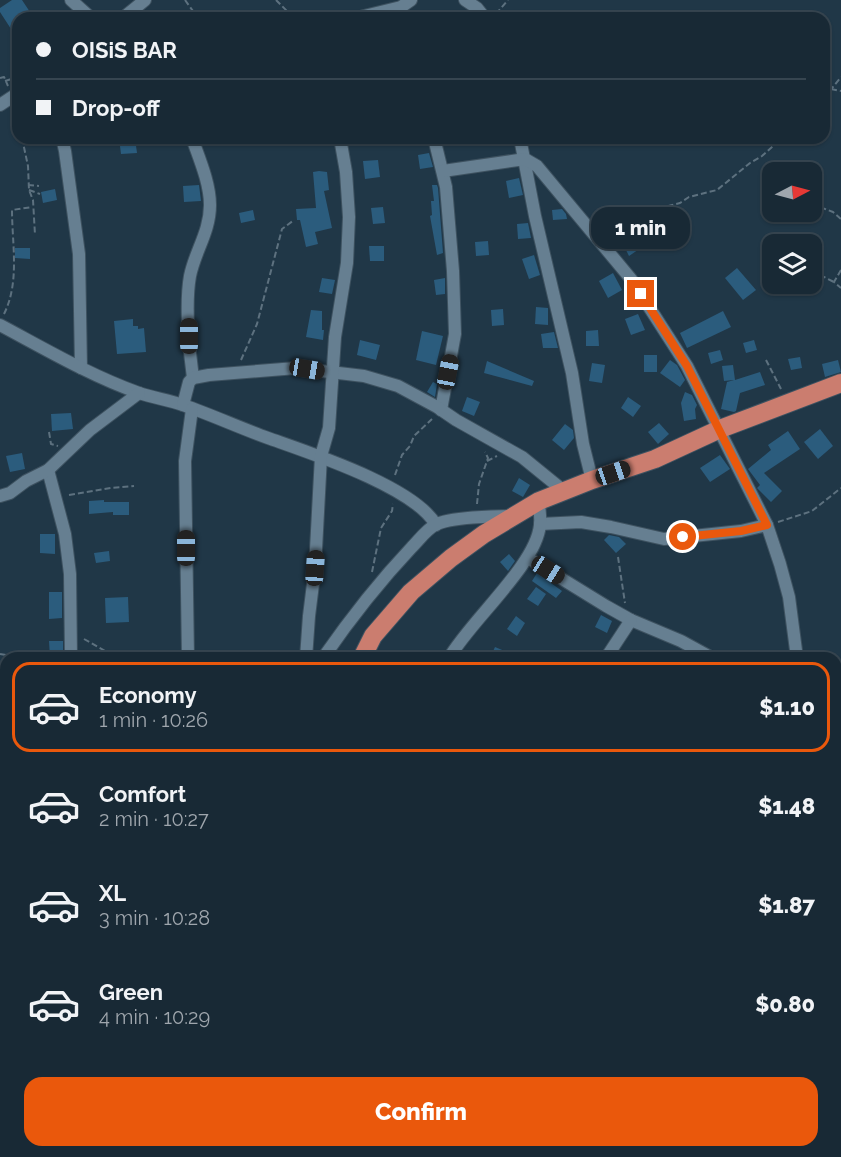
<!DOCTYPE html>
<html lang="en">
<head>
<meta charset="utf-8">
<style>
  body { margin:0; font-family:Raleway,sans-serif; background:#253541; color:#f1f3f6; height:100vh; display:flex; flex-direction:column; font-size:22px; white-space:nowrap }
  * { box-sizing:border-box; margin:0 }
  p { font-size:20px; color:#9fa6ad }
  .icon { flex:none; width:33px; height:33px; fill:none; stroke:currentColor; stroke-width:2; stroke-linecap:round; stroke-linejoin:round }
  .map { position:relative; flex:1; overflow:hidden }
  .side { position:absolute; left:0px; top:652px; width:842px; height:506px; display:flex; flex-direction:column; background:#182935; border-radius:18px 18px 0 0; box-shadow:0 2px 4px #0004,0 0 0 2px #364550 }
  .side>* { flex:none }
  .guide { position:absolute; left:12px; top:12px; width:818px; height:132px; border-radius:18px; box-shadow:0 2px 4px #0004,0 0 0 2px #364550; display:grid; align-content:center; height:132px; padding:0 24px; background:#182935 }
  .needle { width:39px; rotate:84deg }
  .tools { position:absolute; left:762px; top:162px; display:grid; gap:12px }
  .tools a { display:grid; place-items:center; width:60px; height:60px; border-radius:12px; background:#182935; box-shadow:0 2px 4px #0004,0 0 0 2px #364550; font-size:30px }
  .end { position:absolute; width:27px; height:27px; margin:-14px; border:8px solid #ea580c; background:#fff; box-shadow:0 0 0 3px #fff }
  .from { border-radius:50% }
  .bubble { position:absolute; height:42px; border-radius:18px; background:#182935; box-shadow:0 2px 4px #0004,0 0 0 2px #364550; font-size:20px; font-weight:800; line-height:42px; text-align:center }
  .car { position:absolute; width:18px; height:36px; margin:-18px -9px; border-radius:8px; box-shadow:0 0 4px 2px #0007; background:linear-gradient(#222 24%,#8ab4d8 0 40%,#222 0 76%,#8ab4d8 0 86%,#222 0) }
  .guide b { display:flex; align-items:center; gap:21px; height:57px; font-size:22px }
  .guide b+b { border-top:2px solid #364550 }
  .guide i { width:15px; height:15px; background:#f1f3f6 }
  ul { padding:10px 0 0; list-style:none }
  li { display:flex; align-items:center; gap:18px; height:90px; margin:0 12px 9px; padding:0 12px; border:3px solid transparent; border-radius:18px }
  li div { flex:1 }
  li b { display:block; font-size:22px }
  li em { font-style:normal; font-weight:800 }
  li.selected { border-color:#ea580c }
  li>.icon { width:54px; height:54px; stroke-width:1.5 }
  .primary-button { display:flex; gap:12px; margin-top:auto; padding:12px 24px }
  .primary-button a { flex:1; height:69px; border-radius:18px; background:#ea580c; color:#fff; font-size:24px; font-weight:800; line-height:69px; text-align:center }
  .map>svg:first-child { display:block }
  .building { fill:#2b5c7d }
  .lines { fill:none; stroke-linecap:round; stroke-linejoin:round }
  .street-casing { stroke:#3e5260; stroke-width:14 }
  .highway-casing { stroke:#3e5260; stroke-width:20 }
  .path { stroke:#5d717f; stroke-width:2; stroke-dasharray:6 3; stroke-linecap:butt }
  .street { stroke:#667f91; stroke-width:12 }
  .highway { stroke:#cb7d6f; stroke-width:18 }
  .route { stroke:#ea580c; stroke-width:8 }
</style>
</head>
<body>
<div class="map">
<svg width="841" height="1157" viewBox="0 0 841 1157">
  <rect width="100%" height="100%" fill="#203747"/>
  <g class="building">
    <polygon points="12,0 22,0 34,18 18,18 18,25 11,29 0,12 0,8"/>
    <polygon points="119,138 135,138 137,153 121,154"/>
    <polygon points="429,153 433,167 420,169 418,155"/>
    <polygon points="378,160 380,177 365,179 363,161"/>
    <polygon points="319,171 327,172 329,190 324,191 332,228 315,232 318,244 306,247 300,220 297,220 296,209 316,208 313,172"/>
    <polygon points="519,178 523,195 509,198 506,181"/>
    <polygon points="199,185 201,201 184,202 183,186"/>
    <polygon points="432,185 437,185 438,188 443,253 437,255 430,216 432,215 431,201 434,201"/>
    <polygon points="55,189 57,200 43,203 41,192"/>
    <polygon points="383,207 385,223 373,224 371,208"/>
    <polygon points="562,209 566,214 567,219 553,220 552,210"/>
    <polygon points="253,210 255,220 241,223 239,213"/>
    <polygon points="528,223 531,238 518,239 517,224"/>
    <polygon points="649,227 657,237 629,256 622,242"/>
    <polygon points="488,241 489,255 476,256 475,242"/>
    <polygon points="369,246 384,246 384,261 370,261"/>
    <polygon points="15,248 30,248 30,259 15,258"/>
    <polygon points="534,255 540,275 529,279 522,259"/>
    <polygon points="737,268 756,290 743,300 725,278"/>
    <polygon points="613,273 622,290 608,298 599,281"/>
    <polygon points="322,278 335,280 332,294 319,292"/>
    <polygon points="445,278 445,294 436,295 434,280"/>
    <polygon points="536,307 548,308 548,325 535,324"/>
    <polygon points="503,309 504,325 492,326 491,310"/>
    <polygon points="311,310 322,311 322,330 324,330 323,340 306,337"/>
    <polygon points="723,311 731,327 687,348 680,333"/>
    <polygon points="638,314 645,330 631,335 625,319"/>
    <polygon points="133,319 133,326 138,326 138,329 144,328 146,352 117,354 114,321"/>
    <polygon points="598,330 599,346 586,346 586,331"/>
    <polygon points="422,331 443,336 436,365 416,360"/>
    <polygon points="554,332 558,348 543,348 541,334"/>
    <polygon points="360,340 380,345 376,360 357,355"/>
    <polygon points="754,340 757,350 746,353 743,343"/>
    <polygon points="720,350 723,360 711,364 708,353"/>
    <rect x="644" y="355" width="13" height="17"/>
    <polygon points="800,357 802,368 791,370 788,359"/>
    <polygon points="670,360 677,365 685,380 680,387 660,373"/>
    <polygon points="838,360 841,372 825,377 822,364"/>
    <polygon points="487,361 534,381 532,386 484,373"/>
    <polygon points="592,363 605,365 602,383 589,381"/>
    <polygon points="733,365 735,380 760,372 765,385 740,393 736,411 734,412 721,409 727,382 734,380 724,381 722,366"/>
    <polygon points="433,382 437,384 435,397 427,392"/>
    <polygon points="685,392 692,395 697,405 695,409 696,419 684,421 681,403"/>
    <polygon points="467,397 480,402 474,416 462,411"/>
    <polygon points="628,397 641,406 633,417 621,408"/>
    <polygon points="71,413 73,429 52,431 51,414"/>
    <polygon points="659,423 669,434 658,444 648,432"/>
    <polygon points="565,424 573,430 574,438 564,450 552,440"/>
    <polygon points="820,429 833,446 818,459 804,442"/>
    <polygon points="788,431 800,449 764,473 782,491 771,502 757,488 760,485 748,469 771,450 768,445"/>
    <polygon points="22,453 25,469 10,472 6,456"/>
    <polygon points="720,455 730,469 710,482 700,468"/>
    <polygon points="519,478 530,485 523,497 512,491"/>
    <polygon points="104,500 104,502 129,502 129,515 113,515 113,512 89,514 89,501"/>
    <polygon points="40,534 55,534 55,554 40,553"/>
    <polygon points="609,535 619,537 626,544 616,553 604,540"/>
    <polygon points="109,551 110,561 96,563 94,553"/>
    <polygon points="509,554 515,561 508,571 500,562"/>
    <polygon points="537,573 562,591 556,598 532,581"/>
    <polygon points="536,587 546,594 538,606 527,599"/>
    <polygon points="49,592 62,592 62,618 49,619"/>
    <polygon points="128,597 129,622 106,623 105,598"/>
    <polygon points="601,615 612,621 607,633 595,627"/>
    <polygon points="516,616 525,623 517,636 507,629"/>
    <polygon points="49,641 63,641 63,656 50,657"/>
    <polygon points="495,647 521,658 490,658"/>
  </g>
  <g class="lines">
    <g class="street-casing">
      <g id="street">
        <polyline points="71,0 91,18"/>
        <polyline points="465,0 477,8 485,18"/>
        <polyline points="123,18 145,0"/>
        <polyline points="356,18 401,7 411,0"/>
        <polyline points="0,105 18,93"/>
        <polyline points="62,138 65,151 79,254 81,368"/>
        <path d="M192,138c7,20 18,45 18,67 0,27 -15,46 -20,71 -5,28 -1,74 3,102"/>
        <polyline points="434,138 446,187 453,271 455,334 441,410"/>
        <polyline points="520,138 535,216 572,373 583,444 592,480"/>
        <polyline points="443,171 525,159 537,166 631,279 687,366 767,525 780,564 789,597 797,658"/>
        <path d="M0,325c45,24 91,51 139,68 15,5 30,7 44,12 29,10 57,23 85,33 42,15 147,49 168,87"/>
        <polyline points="183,405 189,382 193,378 209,375 296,368 364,376 398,386 437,407 456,420 522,457 565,492"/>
        <polyline points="48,470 65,534 70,574 71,658"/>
        <polyline points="0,496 10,493 26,481 48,470 90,430 139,393"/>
        <polyline points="540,524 581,522 611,527 664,539 741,531 767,525"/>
        <polyline points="528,558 606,606 631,620 681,641 712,658"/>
        <polyline points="188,658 185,461 192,409"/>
        <polyline points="306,658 309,616 315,568 321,456 329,428 335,337 347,263 349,217 346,172 340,138"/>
        <path d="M323,658c27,-39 56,-76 89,-111 7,-7 14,-17 23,-22 14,-8 61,-9 78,-9"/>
        <path d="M449,658c22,-38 87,-93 91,-133 1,-8 -1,-16 -1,-24"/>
        <polyline points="606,658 631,620"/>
        <polyline points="0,1140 6,1134"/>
        <polyline points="363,1157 364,1152"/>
        <polyline points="543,1157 550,1152"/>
        <polyline points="771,1157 773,1152"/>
      </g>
    </g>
    <g class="highway-casing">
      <g id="highway">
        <polyline points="362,658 373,636 411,592 451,558 484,534 539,501 592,480 655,459 720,429 841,383"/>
        <polyline points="23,1157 28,1152"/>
      </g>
    </g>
    <g class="path">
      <polyline points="185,0 198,18"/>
      <polyline points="276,0 294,18"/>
      <polyline points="496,14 508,0"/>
      <polyline points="0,78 4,77 8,86"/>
      <polyline points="5,81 18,77"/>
      <polyline points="831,89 841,91"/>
      <polyline points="824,98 841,77"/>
      <polyline points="15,112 18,123"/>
      <polyline points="22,138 28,166 29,190 33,200 35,235"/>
      <polyline points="28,185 39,186"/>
      <polyline points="29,190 40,194"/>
      <polyline points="812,204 833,212 841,219"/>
      <polyline points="613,237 657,209 680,203 689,197 717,190 750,163 762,156 782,138"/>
      <polyline points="777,244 778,244"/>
      <polyline points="841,270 834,282 841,288"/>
      <polyline points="812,271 834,282"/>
      <path d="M4,314c16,-32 8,-70 8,-104l20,-3"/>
      <polyline points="241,360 257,324 282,229 294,220"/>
      <polyline points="766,360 781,389"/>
      <polyline points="49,432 51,444 58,446"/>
      <polyline points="487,461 497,456"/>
      <polyline points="395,475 402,455 410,446 414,436 432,419"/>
      <polyline points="69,495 111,488 134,486"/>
      <polyline points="477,504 479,484 488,458 485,452"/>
      <polyline points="778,522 812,511 841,488"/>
      <polyline points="618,557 625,603"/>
      <polyline points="372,572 381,528 392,511 393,504"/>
      <polyline points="84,639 105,651 146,658"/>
      <polyline points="0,654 22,658"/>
      <polyline points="0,853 6,853"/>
      <polyline points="836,923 841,929"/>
      <polyline points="836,1106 841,1110"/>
      <polyline points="82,1152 87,1157"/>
      <polyline points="383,1152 384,1157"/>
    </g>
    <use href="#street" class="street"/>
    <use href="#highway" class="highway"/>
  </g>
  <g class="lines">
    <polyline class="route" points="641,294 687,366 767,525 741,531 683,537"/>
  </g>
</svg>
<div class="tools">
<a><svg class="needle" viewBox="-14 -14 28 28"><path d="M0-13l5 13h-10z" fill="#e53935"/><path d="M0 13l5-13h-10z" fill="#9fa6ad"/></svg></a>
<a><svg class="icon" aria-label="layers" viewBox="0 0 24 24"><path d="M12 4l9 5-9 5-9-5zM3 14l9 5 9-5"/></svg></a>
</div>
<i class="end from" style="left:683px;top:537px"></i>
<i class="end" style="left:641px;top:294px"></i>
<div class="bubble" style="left:591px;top:207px;width:99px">1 min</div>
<i class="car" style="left:189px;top:336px;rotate:0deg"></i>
<i class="car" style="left:307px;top:369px;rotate:100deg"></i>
<i class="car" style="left:448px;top:372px;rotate:11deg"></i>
<i class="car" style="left:613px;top:473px;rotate:71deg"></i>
<i class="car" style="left:186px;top:548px;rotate:0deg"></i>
<i class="car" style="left:315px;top:568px;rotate:4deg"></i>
<i class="car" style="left:548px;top:570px;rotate:122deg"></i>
<div class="guide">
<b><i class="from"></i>OISiS BAR</b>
<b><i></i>Drop-off</b>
</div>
<section class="side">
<ul>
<li class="selected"><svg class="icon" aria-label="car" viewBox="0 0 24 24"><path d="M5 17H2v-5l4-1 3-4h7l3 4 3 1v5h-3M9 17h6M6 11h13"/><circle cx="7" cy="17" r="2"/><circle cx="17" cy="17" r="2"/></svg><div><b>Economy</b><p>1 min · 10:26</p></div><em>$1.10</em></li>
<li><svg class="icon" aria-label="car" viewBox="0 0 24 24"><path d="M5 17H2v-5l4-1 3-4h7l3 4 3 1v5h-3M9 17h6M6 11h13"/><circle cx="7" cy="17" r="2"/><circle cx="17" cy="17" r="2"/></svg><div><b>Comfort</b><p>2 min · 10:27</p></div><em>$1.48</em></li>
<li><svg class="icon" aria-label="car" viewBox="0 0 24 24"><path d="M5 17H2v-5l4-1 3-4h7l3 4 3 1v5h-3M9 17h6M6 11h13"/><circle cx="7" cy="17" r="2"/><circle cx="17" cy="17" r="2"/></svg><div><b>XL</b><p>3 min · 10:28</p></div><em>$1.87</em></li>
<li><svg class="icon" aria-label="car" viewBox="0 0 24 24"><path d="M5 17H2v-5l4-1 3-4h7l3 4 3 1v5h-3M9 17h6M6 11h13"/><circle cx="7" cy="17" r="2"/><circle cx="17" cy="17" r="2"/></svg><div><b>Green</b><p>4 min · 10:29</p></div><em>$0.80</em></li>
</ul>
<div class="primary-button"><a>Confirm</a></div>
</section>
</div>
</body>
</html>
